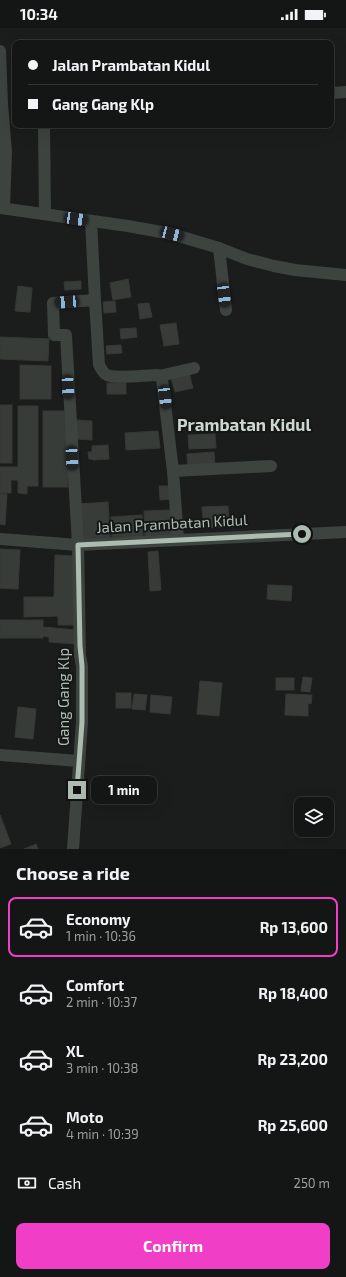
<!DOCTYPE html>
<html lang="en">
<head>
<meta charset="utf-8">
<style>
  body { margin:0; font-family:"Exo 2",sans-serif; background:#1d1f1e; color:#f1f3f6; height:100vh; display:flex; flex-direction:column; font-size:15px; white-space:nowrap }
  * { box-sizing:border-box; margin:0 }
  p { font-size:13px; color:#9d9fa0 }
  .icon { flex:none; width:22px; height:22px; fill:none; stroke:currentColor; stroke-width:2; stroke-linecap:round; stroke-linejoin:round }
  .map { position:relative; height:821px; overflow:hidden }
  .sheet { display:flex; flex-direction:column; background:#141615; flex:1 }
  .sheet>* { flex:none }
  .top-card { position:absolute; left:12px; top:12px; width:322px; height:88px; border-radius:8px; box-shadow:0 4px 16px #0002,0 0 0 1px #333534; display:grid; align-content:center; height:88px; padding:0 16px; background:#141615 }
  .buttons { position:absolute; left:294px; top:769px; display:grid; gap:8px }
  .buttons a { display:grid; place-items:center; width:40px; height:40px; border-radius:8px; background:#141615; box-shadow:0 4px 16px #0002,0 0 0 1px #333534; font-size:20px }
  .end { position:absolute; width:18px; height:18px; margin:-9px; border:5px solid #adbcb1; background:#111; box-shadow:0 0 0 2px #111 }
  .from { border-radius:50% }
  .bubble { position:absolute; height:28px; border-radius:8px; background:#141615; box-shadow:0 4px 16px #0002,0 0 0 1px #333534; font-size:13px; font-weight:700; line-height:28px; text-align:center }
  .car { position:absolute; width:12px; height:24px; margin:-12px -6px; border-radius:5px; box-shadow:0 0 3px 1px #0007; background:linear-gradient(#222 24%,#8ab4d8 0 40%,#222 0 76%,#8ab4d8 0 86%,#222 0) }
  .top-card b { display:flex; align-items:center; gap:14px; height:38px; font-size:15px }
  .top-card b+b { border-top:1px solid #333534 }
  .top-card i { width:10px; height:10px; background:#f1f3f6 }
  ul { padding:0; list-style:none }
  li { display:flex; align-items:center; gap:12px; height:60px; margin:0 8px 6px; padding:0 8px; border:2px solid transparent; border-radius:8px }
  li div { flex:1 }
  li b { display:block; font-size:15px }
  li em { font-style:normal; font-weight:700 }
  li.on { border-color:#f13ec7 }
  li>.icon { width:36px; height:36px; stroke-width:1.5 }
  h2 { padding:0 16px; font-size:18px; line-height:48px }
  .pay { display:flex; align-items:center; gap:10px; height:44px; padding:0 16px; font-size:15px }
  .pay p { margin-inline-start:auto }
  .cta { display:flex; gap:8px; margin-top:auto; padding:8px 16px }
  .cta a { flex:1; height:46px; border-radius:8px; background:#f13ec7; color:#fff; font-size:16px; font-weight:700; line-height:46px; text-align:center }
  .status { display:flex; justify-content:space-between; align-items:center; height:28px; padding:0 20px; background:#141615; direction:ltr }
  .status svg { height:11px; fill:currentColor }
  .map>svg:first-child { display:block }
  .building { fill:#373c39; stroke:#343937 }
  .lines { fill:none; stroke-linecap:round; stroke-linejoin:round }
  .minor { stroke:#3d4440; stroke-width:12 }
  .route { stroke:#adbcb1; stroke-width:5 }
  .labels { text-anchor:middle; stroke-width:4; stroke-linejoin:round; paint-order:stroke }
  .street-label { font-size:15px; fill:#adbcb1; stroke:#151817 }
  .quarter-label { font-size:17px; font-weight:bold; fill:#ced8d1; stroke:#151817 }
</style>
</head>
<body>
<div class="status"><b>10:34</b><svg viewBox="0 0 49 12"><path d="M0 12V9h3v3zM5 12V6h3v6zM10 12V3h3v9zM15 12V0h3v12zM26 1h20v11H26zM47 4h2v5h-2z"/></svg></div>
<div class="map">
<svg width="346" height="821" viewBox="0 0 346 821">
  <rect width="100%" height="100%" fill="#1a1d1c"/>
  <g class="building">
    <polygon points="128,251 131,269 113,272 110,255"/>
    <polygon points="81,253 81,261 65,262 64,254"/>
    <polygon points="18,258 32,260 30,284 15,283"/>
    <polygon points="115,273 116,284 104,285 103,274"/>
    <polygon points="149,275 152,289 140,291 138,276"/>
    <polygon points="176,295 179,316 164,318 160,297"/>
    <polygon points="136,300 137,309 121,311 120,301"/>
    <polygon points="0,309 49,311 48,333 0,331"/>
    <polygon points="121,317 122,325 107,326 106,318"/>
    <polygon points="20,337 51,338 51,371 20,371"/>
    <polygon points="189,345 193,360 175,364 171,350"/>
    <rect x="107" y="355" width="19" height="11"/>
    <rect x="0" y="377" width="12" height="58"/>
    <polygon points="18,378 38,378 38,458 27,458 27,466 18,465 18,452 11,452 11,465 0,465 0,439 18,439"/>
    <rect x="43" y="383" width="25" height="76"/>
    <polygon points="76,392 92,393 92,412 76,411"/>
    <polygon points="158,403 160,420 126,422 125,405"/>
    <polygon points="215,406 216,420 189,421 188,407"/>
    <polygon points="108,417 109,431 93,432 92,431 89,431 88,424 92,424 92,418"/>
    <polygon points="214,424 215,438 188,441 187,426"/>
    <polygon points="159,458 172,458 173,471 160,472"/>
    <polygon points="0,466 7,466 5,497 0,496"/>
    <polygon points="108,474 110,509 81,511 78,476"/>
    <polygon points="228,478 229,499 204,500 202,479"/>
    <polygon points="171,482 173,507 145,508 144,483"/>
    <polygon points="142,487 143,508 112,509 111,489"/>
    <polygon points="0,521 20,522 18,561 0,560"/>
    <polygon points="158,523 161,562 150,563 148,524"/>
    <polygon points="55,527 76,528 75,597 58,597 58,588 24,589 24,569 54,569"/>
    <polygon points="268,557 292,558 291,573 267,571"/>
    <polygon points="0,592 43,592 43,599 77,602 76,616 49,614 49,609 43,608 43,610 0,610"/>
    <polygon points="303,649 312,650 310,664 301,663"/>
    <rect x="276" y="650" width="18" height="12"/>
    <polygon points="200,653 222,655 219,688 197,686"/>
    <rect x="116" y="665" width="15" height="15"/>
    <polygon points="134,666 147,667 145,682 132,681"/>
    <polygon points="286,666 312,667 311,676 308,675 308,688 285,687"/>
    <polygon points="151,667 172,669 170,686 150,684"/>
    <polygon points="18,679 36,681 33,711 15,709"/>
    <polygon points="0,787 11,816 0,820"/>
    <polygon points="36,816 38,821 24,821"/>
  </g>
  <g class="lines">
    <g class="minor">
      <polyline points="0,23 2,76 6,124 4,180"/>
      <polyline points="331,65 346,64"/>
      <polyline points="44,97 45,186"/>
      <polyline points="0,180 128,198 172,206 219,220 247,231 274,238 295,242 346,247"/>
      <path d="M91,193l4,79 4,65c2,3 4,8 8,10 9,4 39,0 51,0l4,4 11,92 5,68"/>
      <polyline points="219,220 226,282"/>
      <polyline points="159,348 194,340"/>
      <polyline points="173,443 271,438"/>
      <polyline points="0,511 78,517 346,504"/>
      <polyline points="0,727 79,733"/>
      <polyline points="73,821 82,694 82,638 80,627 78,517 66,307 54,307 53,275 95,272"/>
    </g>
  </g>
  <g class="lines">
    <polyline class="route" points="77,762 82,694 82,638 80,618 78,517 302,506"/>
  </g>
  <g class="labels">
    <g class="street-label">
      <text transform="translate(172 496) rotate(-3)" y="5">Jalan Prambatan Kidul</text>
      <text transform="translate(64 669) rotate(-90)" y="5">Gang Gang Klp</text>
    </g>
    <g class="quarter-label">
      <text x="244" y="403">Prambatan Kidul</text>
    </g>
  </g>
</svg>
<div class="buttons">
<a><svg class="icon" aria-label="layers" viewBox="0 0 24 24"><path d="M12 4l9 5-9 5-9-5zM3 14l9 5 9-5"/></svg></a>
</div>
<i class="end from" style="left:302px;top:506px"></i>
<i class="end" style="left:77px;top:762px"></i>
<div class="bubble" style="left:91px;top:748px;width:66px">1 min</div>
<i class="car" style="left:76px;top:191px;rotate:98deg"></i>
<i class="car" style="left:172px;top:206px;rotate:105deg"></i>
<i class="car" style="left:224px;top:267px;rotate:173deg"></i>
<i class="car" style="left:67px;top:274px;rotate:266deg"></i>
<i class="car" style="left:68px;top:359px;rotate:177deg"></i>
<i class="car" style="left:165px;top:369px;rotate:173deg"></i>
<i class="car" style="left:72px;top:430px;rotate:177deg"></i>
<div class="top-card">
<b><i class="from"></i>Jalan Prambatan Kidul</b>
<b><i></i>Gang Gang Klp</b>
</div>
</div>
<section class="sheet">
<h2>Choose a ride</h2>
<ul>
<li class="on"><svg class="icon" aria-label="car" viewBox="0 0 24 24"><path d="M5 17H2v-5l4-1 3-4h7l3 4 3 1v5h-3M9 17h6M6 11h13"/><circle cx="7" cy="17" r="2"/><circle cx="17" cy="17" r="2"/></svg><div><b>Economy</b><p>1 min · 10:36</p></div><em>Rp 13,600</em></li>
<li><svg class="icon" aria-label="car" viewBox="0 0 24 24"><path d="M5 17H2v-5l4-1 3-4h7l3 4 3 1v5h-3M9 17h6M6 11h13"/><circle cx="7" cy="17" r="2"/><circle cx="17" cy="17" r="2"/></svg><div><b>Comfort</b><p>2 min · 10:37</p></div><em>Rp 18,400</em></li>
<li><svg class="icon" aria-label="car" viewBox="0 0 24 24"><path d="M5 17H2v-5l4-1 3-4h7l3 4 3 1v5h-3M9 17h6M6 11h13"/><circle cx="7" cy="17" r="2"/><circle cx="17" cy="17" r="2"/></svg><div><b>XL</b><p>3 min · 10:38</p></div><em>Rp 23,200</em></li>
<li><svg class="icon" aria-label="car" viewBox="0 0 24 24"><path d="M5 17H2v-5l4-1 3-4h7l3 4 3 1v5h-3M9 17h6M6 11h13"/><circle cx="7" cy="17" r="2"/><circle cx="17" cy="17" r="2"/></svg><div><b>Moto</b><p>4 min · 10:39</p></div><em>Rp 25,600</em></li>
</ul>
<div class="pay"><svg class="icon" aria-label="cash" viewBox="0 0 24 24"><path d="M3 7h18v10H3z"/><circle cx="12" cy="12" r="2"/></svg>Cash<p>250 m</p></div>
<div class="cta"><a>Confirm</a></div>
</section>
</body>
</html>
